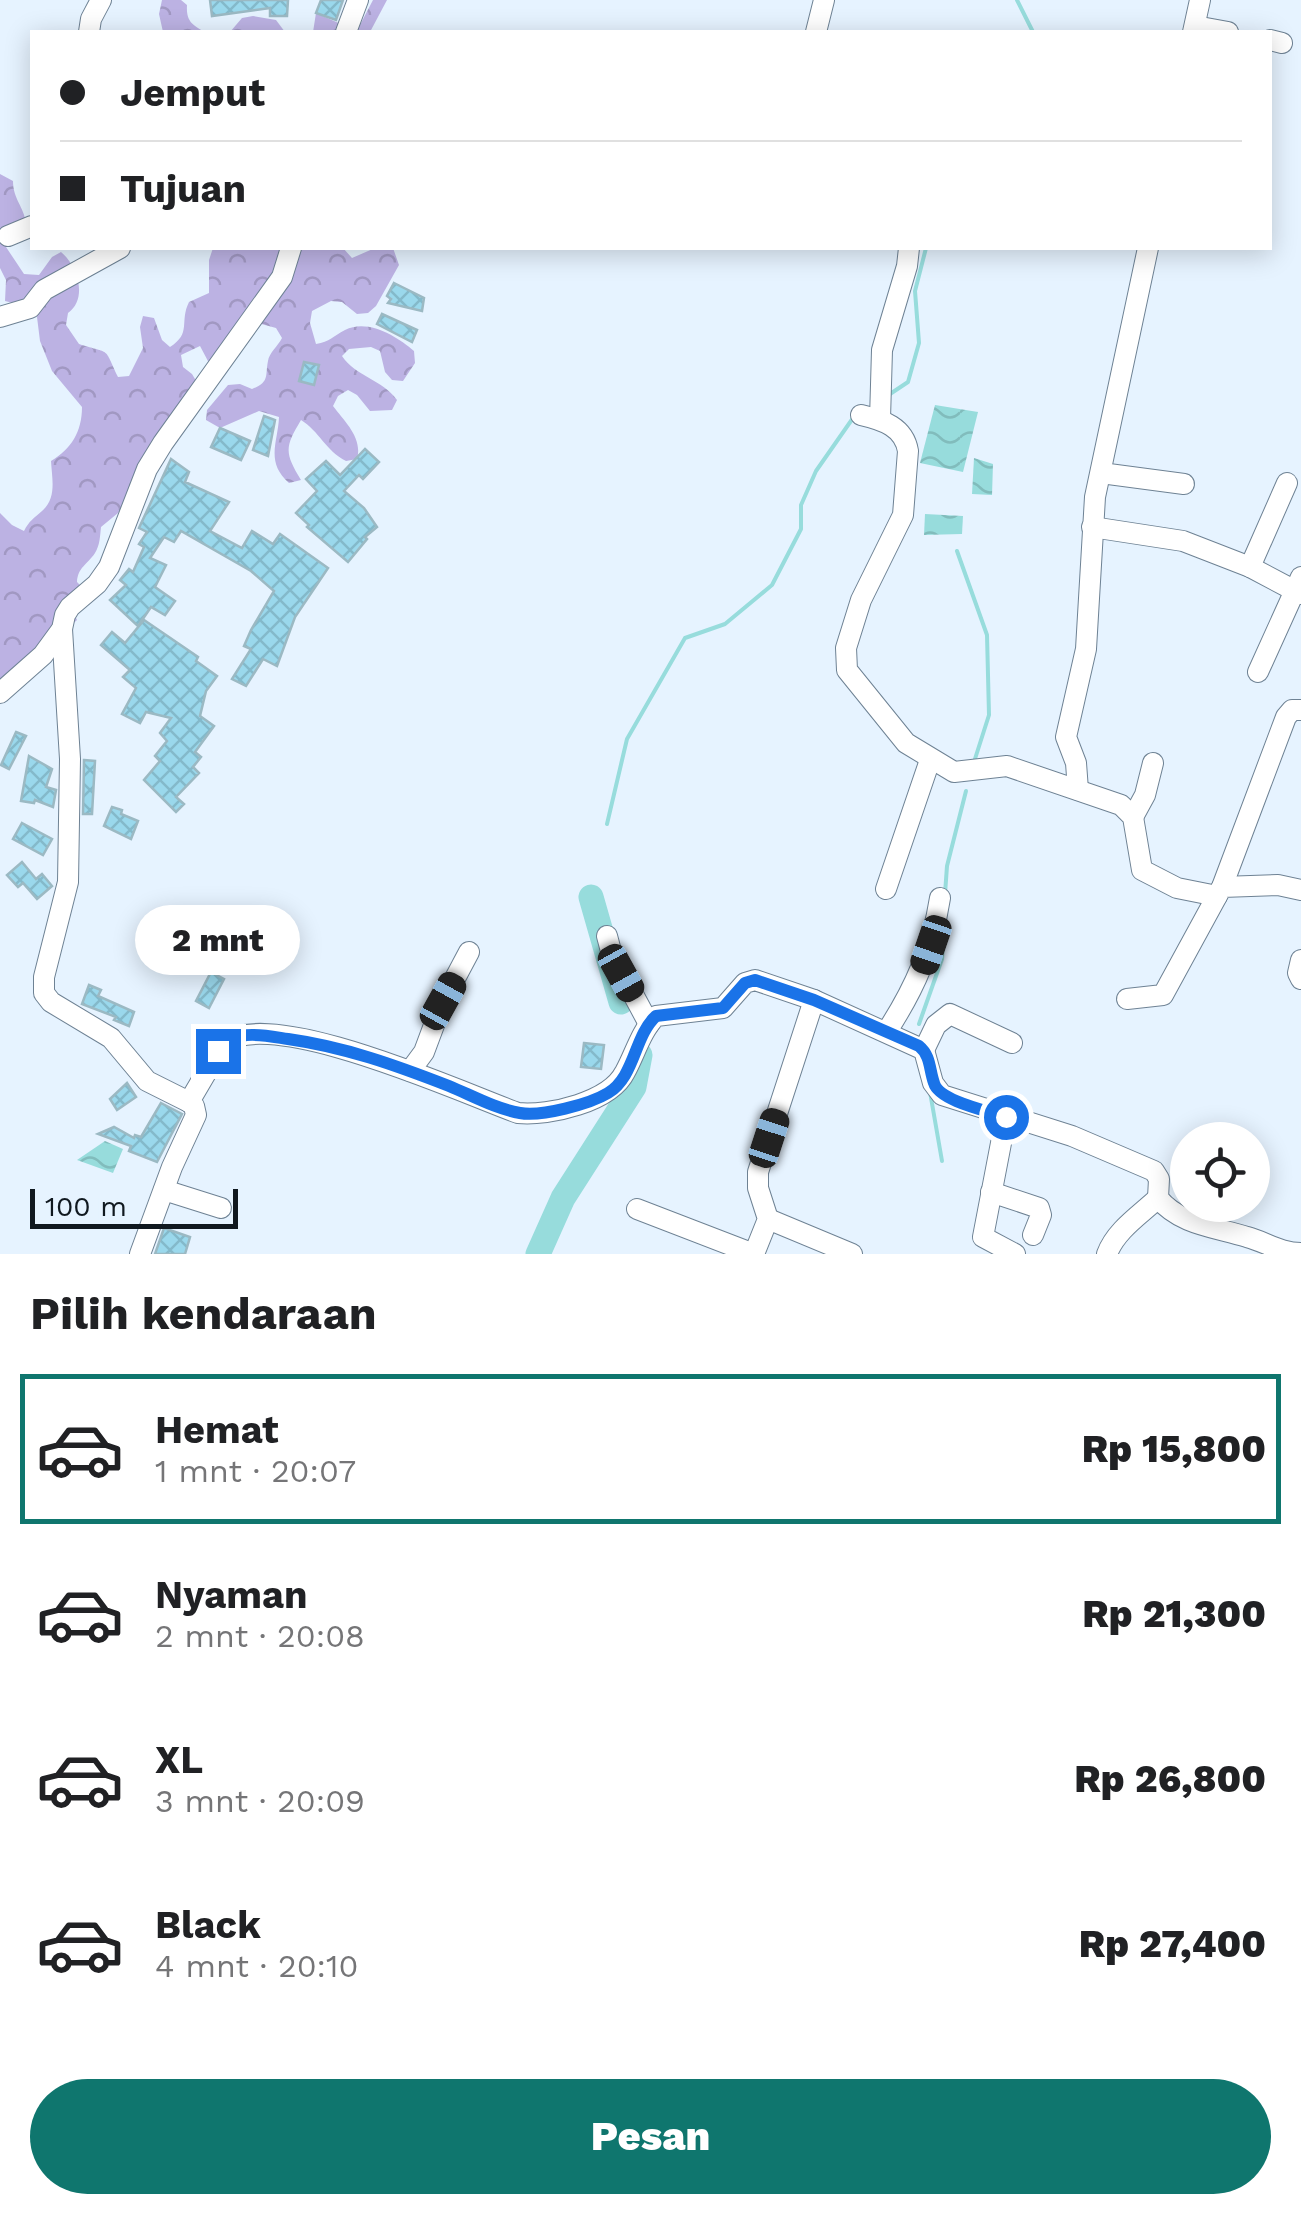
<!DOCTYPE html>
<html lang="id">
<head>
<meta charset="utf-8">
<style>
  body { margin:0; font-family:"Work Sans",sans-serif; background:#f2f2f2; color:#202124; height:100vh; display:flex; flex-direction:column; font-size:38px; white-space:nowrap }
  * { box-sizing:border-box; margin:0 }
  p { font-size:32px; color:#757577 }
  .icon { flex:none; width:55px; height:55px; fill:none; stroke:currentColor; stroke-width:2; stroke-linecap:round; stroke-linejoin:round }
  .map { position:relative; height:1254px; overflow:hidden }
  .details { display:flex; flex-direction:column; background:#fff; flex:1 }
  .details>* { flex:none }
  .top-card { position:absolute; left:30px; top:30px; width:1242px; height:220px; border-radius:0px; box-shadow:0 5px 25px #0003; display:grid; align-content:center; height:220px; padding:0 30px; background:#fff }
  .controls { position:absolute; left:1170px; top:1122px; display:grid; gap:20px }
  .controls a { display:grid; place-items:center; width:100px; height:100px; border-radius:50%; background:#fff; box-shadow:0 5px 25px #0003; font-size:50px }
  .scale { position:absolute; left:30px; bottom:25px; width:208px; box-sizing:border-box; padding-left:10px; border:5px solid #10181f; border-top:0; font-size:28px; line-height:35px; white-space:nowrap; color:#10181f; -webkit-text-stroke:8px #e6f3ff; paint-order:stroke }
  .end { position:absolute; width:45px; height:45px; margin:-22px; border:12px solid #1a73e8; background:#fff; box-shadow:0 0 0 5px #fff }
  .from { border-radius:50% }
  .bubble { position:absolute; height:70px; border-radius:35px; background:#fff; box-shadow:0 5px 25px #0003; font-size:32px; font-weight:800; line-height:70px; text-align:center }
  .car { position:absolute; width:30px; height:60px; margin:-30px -15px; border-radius:12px; box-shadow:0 0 8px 2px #0007; background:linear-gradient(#222 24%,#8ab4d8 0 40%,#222 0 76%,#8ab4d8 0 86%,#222 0) }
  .top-card b { display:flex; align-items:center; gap:35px; height:95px; font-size:38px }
  .top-card b+b { border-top:2px solid #e0e0e0 }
  .top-card i { width:25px; height:25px; background:#202124 }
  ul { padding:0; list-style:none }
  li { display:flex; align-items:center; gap:30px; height:150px; margin:0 20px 15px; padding:0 10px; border:5px solid transparent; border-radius:0px }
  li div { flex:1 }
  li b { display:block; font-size:38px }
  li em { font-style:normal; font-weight:800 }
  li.active { border-color:#0f766e }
  li>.icon { width:90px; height:90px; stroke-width:1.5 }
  h2 { padding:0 30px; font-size:45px; line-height:120px }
  .button { display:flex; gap:20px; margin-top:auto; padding:20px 30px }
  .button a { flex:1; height:115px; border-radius:60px; background:#0f766e; color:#fff; font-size:40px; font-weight:800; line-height:115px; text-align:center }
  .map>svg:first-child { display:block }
  .forest { fill:url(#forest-crowns) }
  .water { fill:url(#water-waves) }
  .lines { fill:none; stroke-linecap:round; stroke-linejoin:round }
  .stream { stroke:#97dcdc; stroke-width:4 }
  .river { stroke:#97dcdc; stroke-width:25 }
  .building { fill:url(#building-cross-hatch); stroke:#9bb9c3; stroke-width:2.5 }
  .minor-casing { stroke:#6e8294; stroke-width:22 }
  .minor { stroke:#fff; stroke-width:20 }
  .route { stroke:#1a73e8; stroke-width:12 }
</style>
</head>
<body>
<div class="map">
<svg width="1301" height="1254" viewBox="0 0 1301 1254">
  <defs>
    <pattern id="forest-crowns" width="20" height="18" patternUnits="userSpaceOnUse" patternTransform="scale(2.5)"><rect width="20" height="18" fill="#bcb2e3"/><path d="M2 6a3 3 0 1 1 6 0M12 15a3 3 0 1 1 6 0" fill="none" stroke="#a198c2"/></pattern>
    <pattern id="water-waves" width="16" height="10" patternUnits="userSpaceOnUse" patternTransform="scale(2.5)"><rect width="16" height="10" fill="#97dcdc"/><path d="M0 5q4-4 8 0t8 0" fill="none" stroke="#81bcbc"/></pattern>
    <pattern id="building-cross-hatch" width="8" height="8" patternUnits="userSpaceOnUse" patternTransform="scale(2.5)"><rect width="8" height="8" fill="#9ad8ec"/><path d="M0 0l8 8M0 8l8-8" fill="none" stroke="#84b9ca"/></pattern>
  </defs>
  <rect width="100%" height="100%" fill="#e6f3ff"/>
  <g class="forest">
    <path d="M162,0h19l6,5c-1,16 5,20 18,27h-42l-4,-18z"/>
    <polygon points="373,0 387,0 370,32 313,32 316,13 352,29 361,23"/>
    <polygon points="253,16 276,20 285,32 230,32 242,18"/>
    <path d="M0,174l13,7c0,18 11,26 13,42l-22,21 20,30 15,1 13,-18 9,-5c17,14 27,47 7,61l-2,12 13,19c33,11 24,1 39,33l11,-1 14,-28 -3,-21 3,-11 11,2 8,22 8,7c22,-14 9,-25 19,-45l20,-9v-33l4,-12h130l9,10 23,-10h18l6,17 -23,41 -8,7 -11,1 -15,-12 -11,-1 -19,10 -2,12 6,21c14,-2 17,-8 29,-14 23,-12 53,7 69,21l1,12 -12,18 -11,-1 -7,-8 -5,-21 -9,-4 -22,2 -7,7c14,21 40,23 55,44l-5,10 -22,1 -13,-16 -9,-5 -10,6 -5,10c12,16 30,32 24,53l-11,2c-20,-10 -27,-30 -45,-41 -16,27 -17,32 0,60l-12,3c-24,-21 -11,-41 -10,-66l-20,-6 -39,17 -14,-8 1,-10 21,-25 12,-1 12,5c18,-7 13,-13 16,-28 1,-8 10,-15 14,-23l-6,-10 -26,-7 -41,42 -9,-17 -19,9 2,12 9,7 6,10 -80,129 -17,14c-1,9 -1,18 -6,26 -8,12 -17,14 -18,29l6,6 -12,19 6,13 -77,71v-178l12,12 12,6c5,-10 10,-13 18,-20 15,-13 10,-32 9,-50 20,-12 31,-29 31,-54l-30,-36 -12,-30 -4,-32 -31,-8 1,-21 -6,-12z"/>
  </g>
  <g class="water">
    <polygon points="935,405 978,412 963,472 920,463"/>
    <polygon points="974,458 993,464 992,495 972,494"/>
    <polygon points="925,514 963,516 962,534 924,535"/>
    <polygon points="105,1141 123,1149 113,1173 77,1160"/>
  </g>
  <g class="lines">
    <g class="stream">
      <polyline points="1017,0 1033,32"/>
      <polyline points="890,394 908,382 919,343 915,291 926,248"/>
      <polyline points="957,551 987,635 989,715 974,762"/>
      <polyline points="607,824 627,739 685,638 725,624 772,585 801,529 801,505 816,471 853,418"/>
      <polyline points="945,894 947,866 966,791"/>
      <polyline points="919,1024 942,959 944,928"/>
      <polyline points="930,1092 942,1161"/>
    </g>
    <g class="river">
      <polyline points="591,897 621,1002"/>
      <polyline points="538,1254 563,1198 634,1087 640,1055"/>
    </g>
  </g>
  <g class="building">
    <polygon points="210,0 288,0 287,16 270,16 270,8 212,16"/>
    <polygon points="321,0 343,0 336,20 316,13"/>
    <polygon points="394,283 424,298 422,311 388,303 391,299 387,296"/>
    <polygon points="382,314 417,330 412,342 377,324"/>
    <polygon points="304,362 319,365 314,385 299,381"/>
    <polygon points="264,416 275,420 268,456 253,450"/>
    <polygon points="220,428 250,441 241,460 211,447"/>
    <polygon points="365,449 379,462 363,479 359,475 344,491 364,508 377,527 365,537 367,539 348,562 307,527 309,525 296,513 317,491 306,479 326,461 340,475"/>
    <polygon points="171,459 189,472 185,482 229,502 210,531 242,548 252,531 273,544 280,534 328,568 295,617 277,666 263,659 246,686 232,679 251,649 244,646 251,630 274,591 251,571 181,531 174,542 164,537 150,558 166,565 155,587 175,601 165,615 151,607 138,626 110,600 126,585 120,580 129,569 133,572 144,547 139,544 147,532 139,528"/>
    <polygon points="144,620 198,657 196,661 217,676 206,691 200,716 214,726 195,752 201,757 193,767 199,773 176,797 184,804 176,812 144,780 160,761 155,756 167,741 160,733 171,718 146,712 140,723 122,714 136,688 123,677 130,670 101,645 112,632 125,643"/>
    <polygon points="16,732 26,736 9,769 1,765"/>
    <polygon points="29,756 52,769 46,787 56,790 53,807 35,800 34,803 21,801"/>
    <polygon points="84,760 95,761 92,814 83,814"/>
    <polygon points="112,807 122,810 121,814 138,821 131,839 104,826"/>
    <polygon points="22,823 52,839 43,855 13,839"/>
    <polygon points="22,862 36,879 42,874 52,886 37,899 23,883 18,887 7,875"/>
    <polygon points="211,972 224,979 209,1008 196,1001"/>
    <polygon points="89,985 101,990 98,996 134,1012 129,1026 114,1020 116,1017 82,1004"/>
    <polygon points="584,1043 604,1045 601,1069 581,1067"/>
    <polygon points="127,1083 136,1097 117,1110 110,1099"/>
    <polygon points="161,1103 182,1114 157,1162 129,1151 131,1146 98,1134 114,1127 134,1138 135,1135 141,1137"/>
    <polygon points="164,1228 190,1237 185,1254 155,1254"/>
  </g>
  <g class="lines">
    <g class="minor-casing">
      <g id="minor">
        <polyline points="1195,26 1228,32"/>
        <polyline points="89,32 91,19 101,0"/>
        <polyline points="346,32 358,0"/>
        <polyline points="816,32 824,0"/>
        <polyline points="1193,32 1200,0"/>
        <polyline points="1270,40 1282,43"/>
        <polyline points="8,236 32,226"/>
        <polyline points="0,317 30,308 44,290 120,248"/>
        <path d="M861,415c22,5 43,12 47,36l-5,64 -42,85 -15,48 1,22 59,73 48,29 53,-6 114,39 12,12 9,53 35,18 40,8 5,-9 56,-2 23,5"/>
        <polyline points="880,419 882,350 907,266 909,248"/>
        <polyline points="1101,473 1184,484"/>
        <polyline points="1092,527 1183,541 1250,567 1301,594"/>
        <polyline points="1250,567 1287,483"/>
        <polyline points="62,629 70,759 68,882 44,977 44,993 51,1002 111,1038 147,1081 189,1102 194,1106 196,1115 172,1167 140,1254"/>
        <polyline points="1258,672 1301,577"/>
        <polyline points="0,693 43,655 62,629 65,615 70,607 97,584 109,567 147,469 163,443 282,277 291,248"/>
        <polyline points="1078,790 1076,763 1066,737 1086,649 1095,497 1148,248"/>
        <polyline points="1133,817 1145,795 1153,763"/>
        <polyline points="1222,887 1286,717 1292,710 1301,710"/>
        <polyline points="886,889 930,760"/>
        <polyline points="607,936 612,955 649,1024"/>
        <polyline points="1301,960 1298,973 1301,979"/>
        <polyline points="1127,999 1163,995 1217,896"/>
        <path d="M887,1031c28,-43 45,-82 53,-133"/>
        <polyline points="924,1050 936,1025 950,1014 1012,1043"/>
        <polyline points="410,1071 424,1052 443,1001 469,952"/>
        <path d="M189,1102l34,-58c45,-40 242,50 295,69 32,3 92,-11 107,-41 10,-18 16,-41 31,-56l67,-8 22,-25 10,-3 59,20 110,50 9,33 9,12 130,41 82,35 5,8 -1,19c22,27 57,29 89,39 19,5 33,16 54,16"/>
        <polyline points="1006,1117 983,1237 1015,1254"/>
        <polyline points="164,1190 221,1208"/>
        <polyline points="991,1192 1039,1208 1041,1215 1033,1235"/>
        <polyline points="637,1209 754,1254"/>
        <polyline points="768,1219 852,1254"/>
        <polyline points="754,1254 768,1219 758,1188 758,1172 814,1000"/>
        <path d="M1107,1254c9,-24 33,-39 51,-56"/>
      </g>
    </g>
    <use href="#minor" class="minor"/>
  </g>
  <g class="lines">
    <path class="route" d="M218,1051c18,-23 44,-16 70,-12 57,8 107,26 161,47 22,9 47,23 71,27 21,4 70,-9 88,-20 27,-16 26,-57 48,-77l67,-8 22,-25 10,-3 59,20 105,46c12,10 10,23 15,37 5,18 54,28 72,34"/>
  </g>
</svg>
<div class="controls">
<a><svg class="icon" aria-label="locate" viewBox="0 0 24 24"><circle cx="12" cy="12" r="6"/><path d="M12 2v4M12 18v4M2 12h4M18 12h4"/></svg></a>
</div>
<div class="scale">100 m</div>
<i class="end from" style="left:1006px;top:1117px"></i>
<i class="end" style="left:218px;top:1051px"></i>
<div class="bubble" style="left:135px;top:905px;width:165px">2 mnt</div>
<i class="car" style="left:931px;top:945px;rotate:199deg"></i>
<i class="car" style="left:621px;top:973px;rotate:151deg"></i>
<i class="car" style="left:443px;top:1001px;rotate:29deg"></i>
<i class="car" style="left:769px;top:1138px;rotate:18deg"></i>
<div class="top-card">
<b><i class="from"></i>Jemput</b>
<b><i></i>Tujuan</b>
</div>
</div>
<section class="details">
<h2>Pilih kendaraan</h2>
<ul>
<li class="active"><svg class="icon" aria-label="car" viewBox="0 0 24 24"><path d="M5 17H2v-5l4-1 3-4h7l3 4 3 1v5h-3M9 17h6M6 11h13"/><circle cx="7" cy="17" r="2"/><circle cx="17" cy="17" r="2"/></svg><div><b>Hemat</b><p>1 mnt · 20:07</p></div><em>Rp 15,800</em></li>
<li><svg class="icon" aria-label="car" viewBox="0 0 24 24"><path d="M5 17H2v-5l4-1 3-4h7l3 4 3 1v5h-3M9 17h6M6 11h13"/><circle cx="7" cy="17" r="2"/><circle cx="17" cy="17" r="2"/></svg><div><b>Nyaman</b><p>2 mnt · 20:08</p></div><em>Rp 21,300</em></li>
<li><svg class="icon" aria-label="car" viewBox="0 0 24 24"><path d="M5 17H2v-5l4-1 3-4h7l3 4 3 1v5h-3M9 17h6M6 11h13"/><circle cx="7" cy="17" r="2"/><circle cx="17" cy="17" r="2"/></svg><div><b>XL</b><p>3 mnt · 20:09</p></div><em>Rp 26,800</em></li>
<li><svg class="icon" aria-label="car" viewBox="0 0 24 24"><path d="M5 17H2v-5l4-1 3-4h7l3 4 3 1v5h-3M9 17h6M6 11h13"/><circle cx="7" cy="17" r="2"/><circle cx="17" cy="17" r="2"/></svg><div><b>Black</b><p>4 mnt · 20:10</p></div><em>Rp 27,400</em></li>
</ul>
<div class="button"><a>Pesan</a></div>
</section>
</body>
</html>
